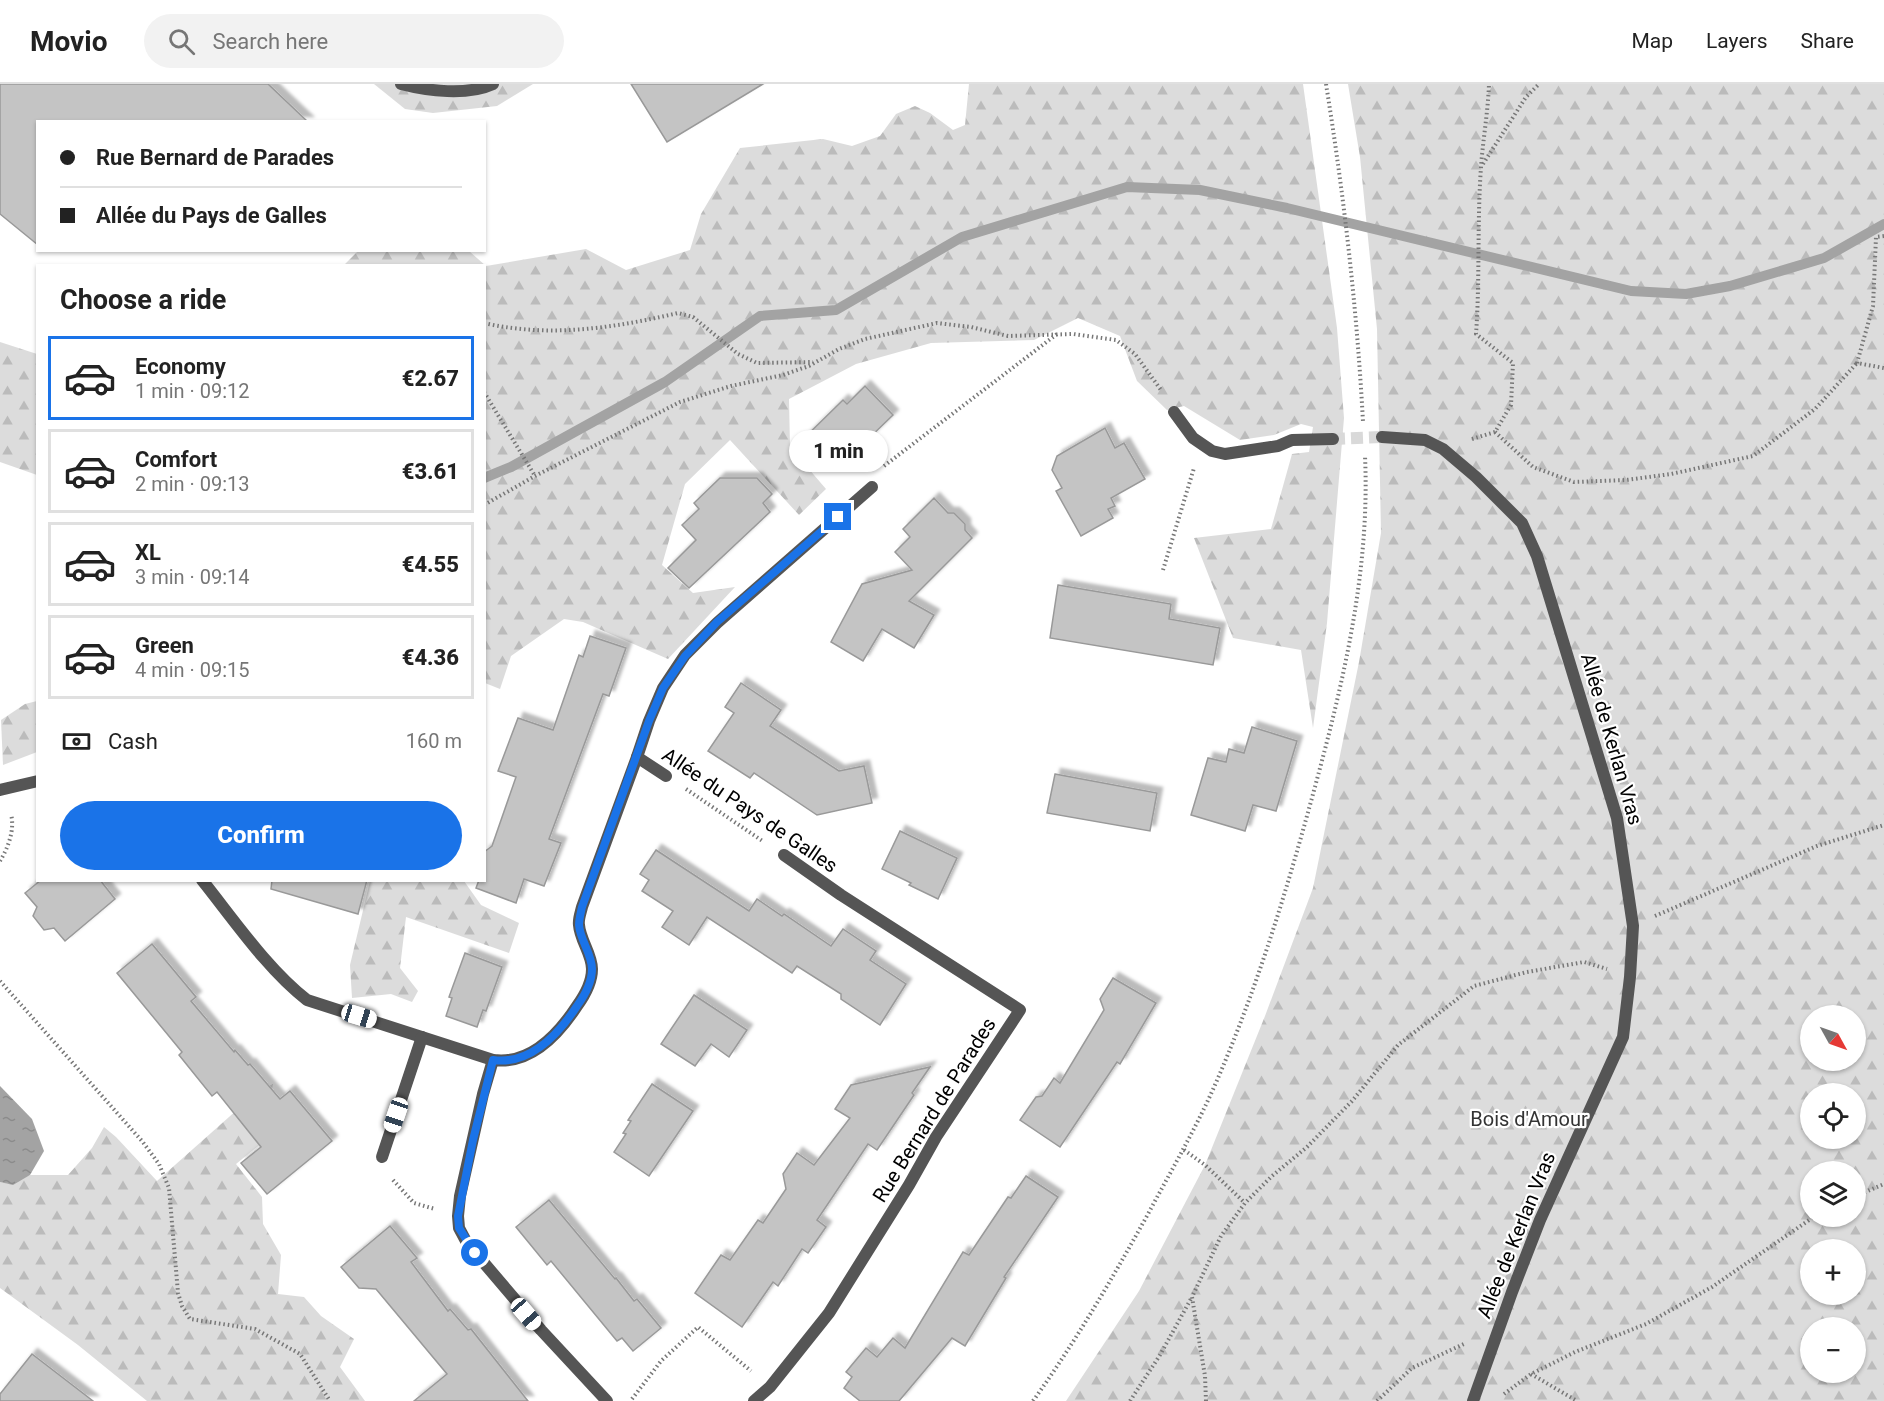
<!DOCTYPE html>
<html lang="en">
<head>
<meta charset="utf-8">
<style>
  body { margin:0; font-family:Roboto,sans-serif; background:#f2f2f2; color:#222; height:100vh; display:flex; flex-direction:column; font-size:22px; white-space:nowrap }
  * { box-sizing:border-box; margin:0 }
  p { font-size:20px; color:#767676 }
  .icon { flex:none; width:33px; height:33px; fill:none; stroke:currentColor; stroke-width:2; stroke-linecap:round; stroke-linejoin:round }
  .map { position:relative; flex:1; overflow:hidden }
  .side { position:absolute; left:36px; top:180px; width:450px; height:618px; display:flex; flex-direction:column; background:#fff; border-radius:0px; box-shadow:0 2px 4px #0004 }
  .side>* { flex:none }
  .guide { position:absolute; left:36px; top:36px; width:450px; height:132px; border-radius:0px; box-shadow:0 2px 4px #0004; display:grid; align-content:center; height:132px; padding:0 24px; background:#fff }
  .needle { width:39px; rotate:130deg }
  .controls { position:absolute; left:1800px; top:921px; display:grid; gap:12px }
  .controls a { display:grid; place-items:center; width:66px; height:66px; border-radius:50%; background:#fff; box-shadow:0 2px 4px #0004; font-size:30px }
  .end { position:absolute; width:27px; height:27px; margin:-14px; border:8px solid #1a73e8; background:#fff; box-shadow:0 0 0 3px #fff }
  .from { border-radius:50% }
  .bubble { position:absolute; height:42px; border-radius:21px; background:#fff; box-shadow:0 2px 4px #0004; font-size:20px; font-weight:800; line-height:42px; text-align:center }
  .car { position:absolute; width:18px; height:36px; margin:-18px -9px; border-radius:8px; box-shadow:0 0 4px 2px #0007; background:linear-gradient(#fff 24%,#345 0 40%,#fff 0 76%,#345 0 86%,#fff 0) }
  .guide b { display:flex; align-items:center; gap:21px; height:57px; font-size:22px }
  .guide b+b { border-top:2px solid #e0e0e0 }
  .guide i { width:15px; height:15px; background:#222 }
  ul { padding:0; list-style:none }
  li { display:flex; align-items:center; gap:18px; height:84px; margin:0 12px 9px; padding:0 12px; border:3px solid #e0e0e0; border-radius:0px }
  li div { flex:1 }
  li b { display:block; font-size:22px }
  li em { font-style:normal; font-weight:800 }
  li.active { border-color:#1a73e8 }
  li>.icon { width:54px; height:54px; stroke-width:1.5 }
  h2 { padding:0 24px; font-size:27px; line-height:72px }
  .pay { display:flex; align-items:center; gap:15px; height:66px; padding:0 24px; font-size:22px }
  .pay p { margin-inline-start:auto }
  .button { display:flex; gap:12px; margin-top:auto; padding:12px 24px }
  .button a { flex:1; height:69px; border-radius:36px; background:#1a73e8; color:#fff; font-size:24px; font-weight:800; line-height:69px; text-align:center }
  header { display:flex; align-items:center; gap:36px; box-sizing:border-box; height:84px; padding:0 30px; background:#fff; border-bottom:2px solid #e0e0e0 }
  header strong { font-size:28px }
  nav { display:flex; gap:33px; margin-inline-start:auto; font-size:21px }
  .search { width:420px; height:54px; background:#f2f2f2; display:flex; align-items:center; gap:15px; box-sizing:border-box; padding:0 21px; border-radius:33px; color:#767676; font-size:22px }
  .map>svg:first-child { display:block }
  .forest { fill:url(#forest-firs); fill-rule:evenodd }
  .water { fill:url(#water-ripples) }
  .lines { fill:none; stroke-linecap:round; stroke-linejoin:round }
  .stream { stroke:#a3a3a3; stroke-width:10 }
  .building { fill:#c4c4c4; stroke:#999; stroke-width:1.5; filter:url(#shadow) }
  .minor-tunnel { stroke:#d9d9d9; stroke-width:12; stroke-dasharray:12 6; stroke-linecap:butt }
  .path { stroke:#777; stroke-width:4; stroke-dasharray:1.5 3; stroke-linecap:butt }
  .minor { stroke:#555; stroke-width:12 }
  .route { stroke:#1a73e8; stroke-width:8 }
  .labels { text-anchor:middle; stroke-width:4.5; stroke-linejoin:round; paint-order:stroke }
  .street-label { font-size:20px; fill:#000; stroke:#fff }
  .park-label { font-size:20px; fill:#333; stroke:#fff }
</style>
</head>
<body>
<header>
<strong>Movio</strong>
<div class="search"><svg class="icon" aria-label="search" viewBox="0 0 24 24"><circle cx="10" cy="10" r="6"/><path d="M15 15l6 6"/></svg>Search here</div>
<nav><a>Map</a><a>Layers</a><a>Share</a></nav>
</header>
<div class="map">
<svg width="1884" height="1317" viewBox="0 0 1884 1317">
  <defs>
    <pattern id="forest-firs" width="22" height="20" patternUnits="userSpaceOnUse" patternTransform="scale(1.5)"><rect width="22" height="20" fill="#dcdcdc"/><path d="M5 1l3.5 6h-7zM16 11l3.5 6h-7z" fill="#bbb"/></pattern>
    <pattern id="water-ripples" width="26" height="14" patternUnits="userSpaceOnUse" patternTransform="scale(1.5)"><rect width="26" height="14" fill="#a3a3a3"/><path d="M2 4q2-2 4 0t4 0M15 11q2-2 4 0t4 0" fill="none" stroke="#8b8b8b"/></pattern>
    <filter id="shadow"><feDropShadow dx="5.5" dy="-5.5" stdDeviation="1.5" flood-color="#0004"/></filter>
  </defs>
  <rect width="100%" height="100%" fill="#fff"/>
  <g class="forest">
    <polygon points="374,0 533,0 497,22 433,29 405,25"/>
    <polygon points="969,0 1303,0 1337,244 1344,334 1327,539 1313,644 1301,566 1233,554 1194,454 1271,445 1292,370 1309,368 1313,343 1301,340 1274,351 1240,356 1184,322 1167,326 1137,297 1120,252 1078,234 1034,256 931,259 856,280 789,315 790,363 826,405 799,431 730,356 685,400 662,481 693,509 735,503 668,575 583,538 564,535 511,572 500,605 485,599 484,182 343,182 358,167 469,167 486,182 586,165 626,186 690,166 701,130 740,64 823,55 852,62 880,52 896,30 915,22 930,29 953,46 965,41"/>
    <path d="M1348,0h536v1317h-818l73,-110 66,-126 60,-149 48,-128 46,-226 22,-129 -4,-204 -17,-172zM1810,932h46v44h-46zM1810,1010h46v44h-46zM1810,1088h46v44h-46zM1810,1166h46v44h-46zM1810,1244h46v44h-46z"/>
    <polygon points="0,258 37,270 37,391 0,378"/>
    <polygon points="37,617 37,668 3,681 1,636 25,620"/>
    <polygon points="370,797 464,797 481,821 519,839 509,869 406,833 400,884 418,907 412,918 391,910 352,914 350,881"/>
    <polygon points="273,1000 262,1059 236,1080 262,1113 263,1140 281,1171 278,1210 304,1213 321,1232 354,1255 340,1283 365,1317 147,1317 78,1261 0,1204 0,1098 10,1100 30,1091 68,1091 92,1064 104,1043 116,1053 157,1097 256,1009"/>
  </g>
  <polygon class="water" points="0,1002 32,1035 44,1067 30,1091 13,1101 0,1098"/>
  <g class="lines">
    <polyline class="stream" points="484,394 511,383 665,298 760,232 836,226 962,153 1127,103 1200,106 1287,124 1631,207 1686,210 1730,202 1824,174 1884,140"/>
  </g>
  <g class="building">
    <polygon points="0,0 268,0 308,38 38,38 38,161 0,130"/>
    <polygon points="631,0 763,0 667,58"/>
    <polygon points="865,302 893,331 861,362 856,356 824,387 797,361 843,316 847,320"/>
    <polygon points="1105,344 1115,364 1124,359 1145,395 1111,414 1115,422 1108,425 1113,434 1081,452 1056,407 1062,404 1052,386 1057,372"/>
    <polygon points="720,394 757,394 772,410 763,419 770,428 689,504 668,484 696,456 682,441 699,425 694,419"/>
    <polygon points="934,414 948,429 954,429 965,440 965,446 972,454 909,517 934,531 914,564 882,545 863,577 831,558 862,500 912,486 895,468 910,453 903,445"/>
    <polygon points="1058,501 1171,520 1169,535 1220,544 1213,581 1050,554"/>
    <polygon points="590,552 626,564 609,612 603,610 549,755 561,759 544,802 524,795 516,819 476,804 479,796 484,796 484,768 492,762 516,693 498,687 518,634 553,646 579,571 583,573"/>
    <polygon points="741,599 781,626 770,642 839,687 864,682 872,719 817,731 754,689 750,694 708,667 734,629 725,623"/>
    <polygon points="1252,643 1297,657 1276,727 1253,721 1245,747 1191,731 1208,674 1226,678 1229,665 1244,669"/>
    <polygon points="1055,690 1157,709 1150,747 1047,729"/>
    <polygon points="900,747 957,774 938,815 909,801 911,799 882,785"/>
    <polygon points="656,766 749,827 757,815 782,832 784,830 831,862 843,845 876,867 870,876 906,900 880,941 841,915 841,910 797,882 792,889 707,833 689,861 662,843 673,827 642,807 649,796 640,790"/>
    <polygon points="41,796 100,796 115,815 65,857 54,844 44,846 33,832 37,823 25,809"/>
    <polygon points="272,796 367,796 358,830 271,805"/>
    <polygon points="152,860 196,913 191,917 234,968 235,966 248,981 250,980 280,1015 290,1007 332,1057 267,1110 241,1079 261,1063 217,1008 212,1012 179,971 182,968 117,889"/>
    <polygon points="465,869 502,883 486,927 483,926 477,943 446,932 452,914 449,913"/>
    <polygon points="1113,894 1156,919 1120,980 1117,978 1060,1063 1020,1036 1036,1013 1042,1012 1054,994 1060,999 1104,926 1100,915"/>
    <polygon points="694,911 747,946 729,973 711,960 695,982 661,960"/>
    <polygon points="930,983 912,1009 914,1011 877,1066 868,1060 817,1136 826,1143 808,1169 802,1165 778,1202 773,1198 742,1243 695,1209 721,1171 730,1176 758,1136 763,1139 786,1105 783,1090 797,1069 814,1081 850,1034 835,1025 851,1001"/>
    <polygon points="652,1000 693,1027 649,1092 614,1068 626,1050 623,1049 631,1037 628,1036"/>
    <polygon points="1026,1092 1058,1113 1004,1193 1006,1194 965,1262 952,1254 899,1317 860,1317 844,1304 852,1293 846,1288 866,1264 877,1273 893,1254 905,1264 963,1168 969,1171 1008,1113 1011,1114"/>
    <polygon points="549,1116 615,1195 616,1194 634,1217 637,1215 661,1244 633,1267 622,1254 617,1257 551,1177 547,1181 516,1143"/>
    <polygon points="390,1142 417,1174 411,1178 448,1227 450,1225 468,1246 471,1245 528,1317 414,1317 447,1290 376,1205 359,1204 341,1183"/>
    <polygon points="32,1270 93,1317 0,1317 0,1310"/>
  </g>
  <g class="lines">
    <polyline class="minor-tunnel" points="1333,355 1382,353"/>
    <g class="path">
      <path d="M1326,0c18,112 31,225 37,338"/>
      <polyline points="1483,80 1526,13 1539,0"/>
      <polyline points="1884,152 1876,153 1873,222 1857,279 1884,284"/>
      <path d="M484,239c65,15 130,5 194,-10l15,4 45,37 19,9 56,-1"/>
      <polyline points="484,308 535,392"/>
      <polyline points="1495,348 1533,383 1574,398 1626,396 1671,390 1753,372 1815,325 1857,279"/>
      <path d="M1472,355l23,-7 16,-27 2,-42 -37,-29c4,-55 1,-111 5,-167 2,-28 7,-55 8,-83"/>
      <polyline points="884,382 1057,250"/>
      <polyline points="484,421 535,392 680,318 731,302 783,291 809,282 839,265 865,255 937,239 971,243 1008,252 1073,250 1116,256 1135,270 1161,306"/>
      <polyline points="1163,486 1194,384"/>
      <polyline points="686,705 764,758"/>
      <path d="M0,777c8,-13 15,-31 11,-47"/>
      <polyline points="1655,832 1817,762 1884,741"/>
      <polyline points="0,897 142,1057 159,1080 169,1104 178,1209 182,1222 190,1235 255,1245 300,1270 330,1317"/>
      <polyline points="1184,1066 1205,1081 1245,1119"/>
      <polyline points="393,1096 414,1119 435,1125"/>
      <polyline points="1856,1112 1884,1100"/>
      <polyline points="1531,1290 1577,1317"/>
      <polyline points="1504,1310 1531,1290 1575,1268 1646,1240 1712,1203 1815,1132"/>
      <polyline points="632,1315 661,1277 698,1243 751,1287"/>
      <path d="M1033,1317c43,-60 79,-122 115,-187 24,-45 50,-89 70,-136 41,-95 71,-195 98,-295 29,-107 54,-216 49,-327"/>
      <polyline points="1130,1317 1160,1271 1192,1213"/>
      <polyline points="1206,1317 1205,1292 1192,1213 1221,1152 1245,1119 1272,1092 1307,1063 1352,1017 1398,961 1474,902 1527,888 1584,878 1607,885"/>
      <polyline points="1377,1317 1412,1284 1466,1259"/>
    </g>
    <g class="minor">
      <path d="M401,0c27,7 66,12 92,0"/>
      <polyline points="1174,328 1193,354 1212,367 1225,370 1278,362 1292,356 1333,355"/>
      <polyline points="1382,353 1425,356 1443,365 1476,393 1522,439 1537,472 1617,734 1633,842 1630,893 1623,953 1540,1136 1512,1208 1473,1317"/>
      <polyline points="637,673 649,637 663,604 685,571 717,539 872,403"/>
      <polyline points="0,706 38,697"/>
      <path d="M202,796c32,40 66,90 105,120l186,60c37,5 65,-25 84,-54 8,-11 15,-23 15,-37 0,-15 -12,-29 -13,-44 -1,-6 2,-13 3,-18l55,-150 29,19"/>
      <polyline points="493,976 483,1010 460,1112 458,1132 459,1144 467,1159 541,1246 607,1317"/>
      <polyline points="382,1073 422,953"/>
      <polyline points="754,1317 770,1303 829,1229 909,1101 936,1053 1020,926 841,811 784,771"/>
    </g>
  </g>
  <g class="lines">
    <path class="route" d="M475,1169l-16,-25 -1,-12 15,-76 20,-80c37,5 65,-25 84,-54 8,-11 15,-23 15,-37 0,-15 -12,-29 -13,-44 0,-6 2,-13 3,-18l67,-186 14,-33 22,-32 32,-34 121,-105"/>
  </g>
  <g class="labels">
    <g class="street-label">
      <text transform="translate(1612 655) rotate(74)" y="7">Allée de Kerlan Vras</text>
      <text transform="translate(750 726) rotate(34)" y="7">Allée du Pays de Galles</text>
      <text transform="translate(934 1026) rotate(-58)" y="7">Rue Bernard de Parades</text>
      <text transform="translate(1516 1151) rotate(-68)" y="7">Allée de Kerlan Vras</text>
    </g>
    <g class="park-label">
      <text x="1529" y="1042">Bois d'Amour</text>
    </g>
  </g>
</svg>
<div class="controls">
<a><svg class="needle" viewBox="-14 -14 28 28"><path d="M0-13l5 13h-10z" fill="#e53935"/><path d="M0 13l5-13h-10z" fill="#767676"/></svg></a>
<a><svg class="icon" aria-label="locate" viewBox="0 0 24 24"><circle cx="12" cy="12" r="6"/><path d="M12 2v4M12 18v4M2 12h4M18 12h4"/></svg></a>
<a><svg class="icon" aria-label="layers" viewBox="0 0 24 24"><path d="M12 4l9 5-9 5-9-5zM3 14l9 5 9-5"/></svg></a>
<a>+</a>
<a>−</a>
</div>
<i class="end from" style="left:475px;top:1169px"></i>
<i class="end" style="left:838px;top:433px"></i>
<div class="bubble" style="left:789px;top:346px;width:99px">1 min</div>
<i class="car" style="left:359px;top:932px;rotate:107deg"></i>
<i class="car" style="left:396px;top:1031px;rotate:199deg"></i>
<i class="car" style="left:526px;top:1230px;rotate:139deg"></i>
<div class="guide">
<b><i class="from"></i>Rue Bernard de Parades</b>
<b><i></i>Allée du Pays de Galles</b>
</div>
<section class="side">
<h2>Choose a ride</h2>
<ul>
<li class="active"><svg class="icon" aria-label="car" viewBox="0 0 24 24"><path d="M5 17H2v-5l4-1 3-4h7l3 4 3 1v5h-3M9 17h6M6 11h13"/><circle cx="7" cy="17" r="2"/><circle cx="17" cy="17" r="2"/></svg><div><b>Economy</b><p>1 min · 09:12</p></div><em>€2.67</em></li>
<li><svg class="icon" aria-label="car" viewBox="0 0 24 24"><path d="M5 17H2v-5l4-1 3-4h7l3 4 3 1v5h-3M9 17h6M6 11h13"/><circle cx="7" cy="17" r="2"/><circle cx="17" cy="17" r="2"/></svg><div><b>Comfort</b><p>2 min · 09:13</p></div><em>€3.61</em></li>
<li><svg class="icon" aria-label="car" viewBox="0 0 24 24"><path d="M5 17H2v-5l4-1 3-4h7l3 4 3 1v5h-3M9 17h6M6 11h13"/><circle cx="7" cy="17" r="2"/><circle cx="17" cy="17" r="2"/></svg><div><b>XL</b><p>3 min · 09:14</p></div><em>€4.55</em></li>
<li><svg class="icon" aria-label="car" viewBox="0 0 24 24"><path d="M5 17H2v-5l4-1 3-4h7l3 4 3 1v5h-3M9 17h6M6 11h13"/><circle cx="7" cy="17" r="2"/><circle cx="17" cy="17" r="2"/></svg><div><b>Green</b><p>4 min · 09:15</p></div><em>€4.36</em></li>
</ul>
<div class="pay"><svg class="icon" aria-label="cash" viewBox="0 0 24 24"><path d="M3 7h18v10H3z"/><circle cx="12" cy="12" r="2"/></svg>Cash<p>160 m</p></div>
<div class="button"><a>Confirm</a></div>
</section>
</div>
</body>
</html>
